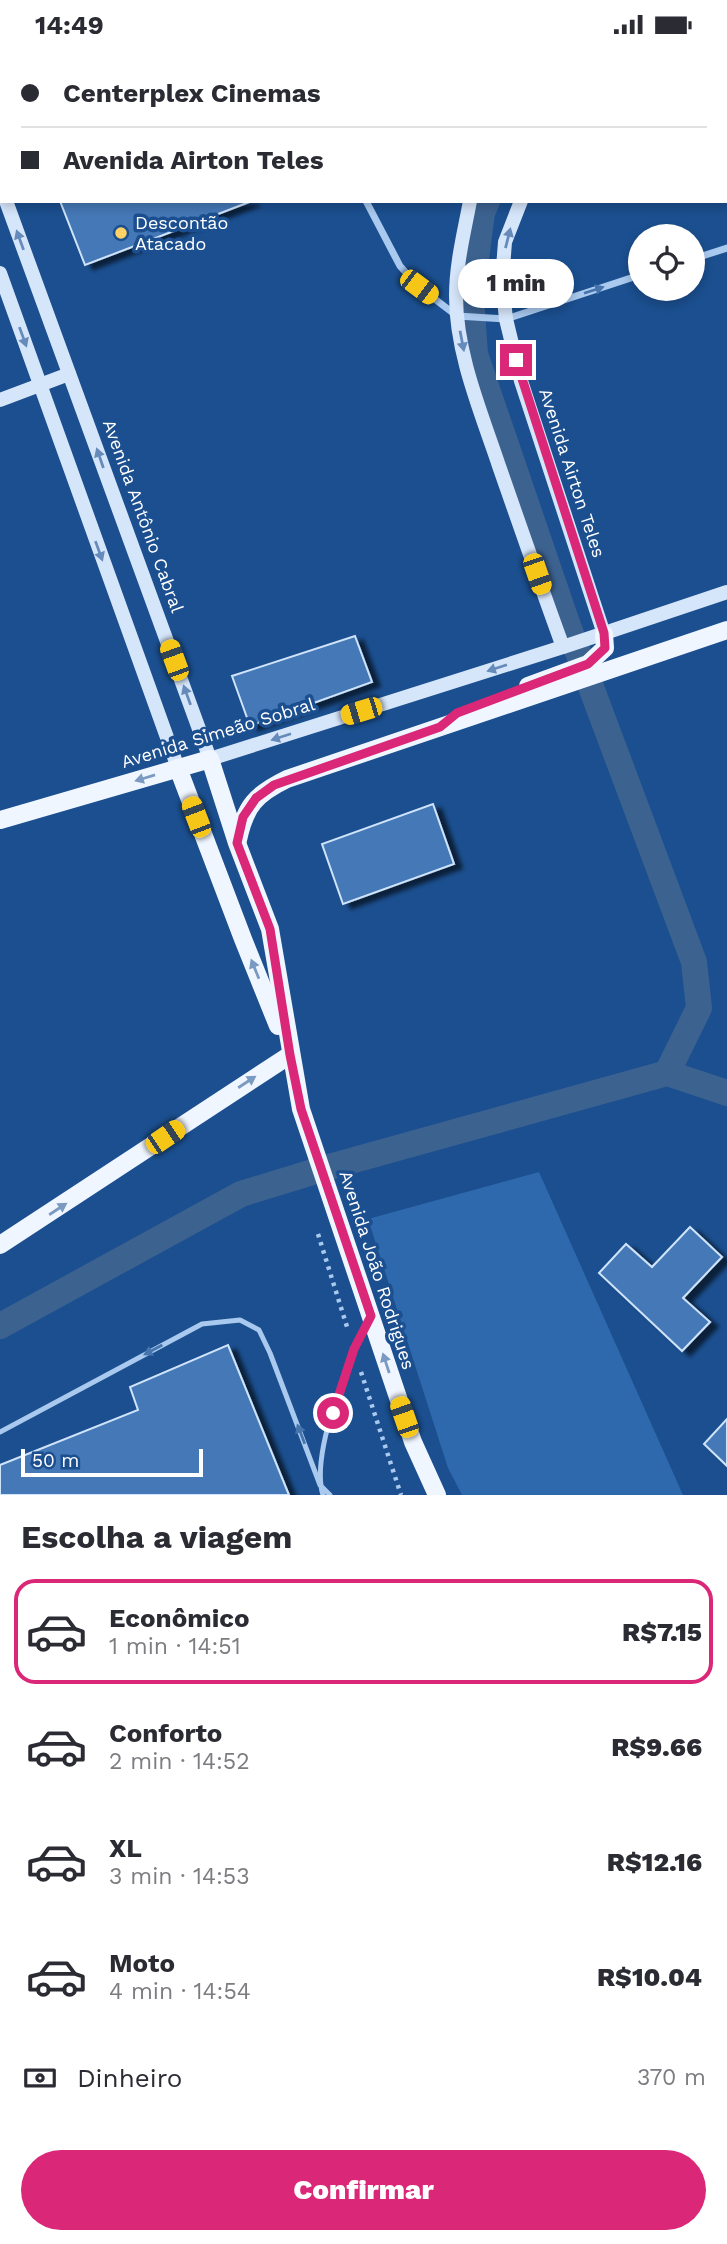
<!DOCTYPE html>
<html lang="pt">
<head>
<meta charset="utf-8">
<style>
  body { margin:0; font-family:"Work Sans",sans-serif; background:#f2f2f3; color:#2b2b33; height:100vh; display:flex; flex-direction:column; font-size:26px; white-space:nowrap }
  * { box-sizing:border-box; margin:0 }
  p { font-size:23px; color:#7c7c81 }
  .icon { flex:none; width:38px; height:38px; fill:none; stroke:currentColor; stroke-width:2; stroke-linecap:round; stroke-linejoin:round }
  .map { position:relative; height:1446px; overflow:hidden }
  .drawer { display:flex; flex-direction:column; background:#fff; flex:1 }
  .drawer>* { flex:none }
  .top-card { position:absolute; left:0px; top:0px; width:728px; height:154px; box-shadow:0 4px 10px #0003; display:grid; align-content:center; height:154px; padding:0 21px; background:#fff }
  .buttons { position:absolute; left:628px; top:175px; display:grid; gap:14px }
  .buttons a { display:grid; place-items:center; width:77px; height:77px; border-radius:50%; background:#fff; box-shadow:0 4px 10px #0003; font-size:35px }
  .scale { position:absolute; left:21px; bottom:18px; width:182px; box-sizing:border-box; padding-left:7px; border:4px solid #fff; border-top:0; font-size:19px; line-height:24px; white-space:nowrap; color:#fff; -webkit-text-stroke:5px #1b4f8f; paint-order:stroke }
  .end { position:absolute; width:32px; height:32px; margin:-16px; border:9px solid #db2777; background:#fff; box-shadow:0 0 0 4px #fff }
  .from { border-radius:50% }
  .bubble { position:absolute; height:49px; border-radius:24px; background:#fff; box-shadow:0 4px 10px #0003; font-size:23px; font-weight:800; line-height:49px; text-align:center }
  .car { position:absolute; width:21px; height:42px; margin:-21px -10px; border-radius:9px; box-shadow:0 0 5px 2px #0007; background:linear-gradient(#f5c518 24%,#345 0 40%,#f5c518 0 76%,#345 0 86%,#f5c518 0) }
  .top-card b { display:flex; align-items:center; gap:24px; height:66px; font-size:26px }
  .top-card b+b { border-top:2px solid #e1e1e2 }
  .top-card i { width:18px; height:18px; background:#2b2b33 }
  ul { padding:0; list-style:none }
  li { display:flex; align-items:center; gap:21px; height:105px; margin:0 14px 10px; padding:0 7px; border:4px solid transparent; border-radius:21px }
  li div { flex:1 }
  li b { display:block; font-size:26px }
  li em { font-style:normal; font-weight:800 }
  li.on { border-color:#db2777 }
  li>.icon { width:63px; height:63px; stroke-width:1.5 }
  h2 { padding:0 21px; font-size:32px; line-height:84px }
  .pay { display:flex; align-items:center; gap:18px; height:77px; padding:0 21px; font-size:26px }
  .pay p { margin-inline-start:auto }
  .cta { display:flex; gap:14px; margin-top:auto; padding:14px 21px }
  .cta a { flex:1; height:80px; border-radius:42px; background:#db2777; color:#fff; font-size:28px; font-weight:800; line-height:80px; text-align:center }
  .status { display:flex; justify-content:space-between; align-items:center; height:49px; padding:0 35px; background:#fff; direction:ltr }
  .status svg { height:19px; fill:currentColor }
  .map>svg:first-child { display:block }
  .green { fill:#2e69ad }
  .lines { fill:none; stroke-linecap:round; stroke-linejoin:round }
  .canal { stroke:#3c6290; stroke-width:26 }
  .building { fill:#4478b7; stroke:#cfe3fa; stroke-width:2; filter:url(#shadow) }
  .path { stroke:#a9c9ee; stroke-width:4.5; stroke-dasharray:3.5 5; stroke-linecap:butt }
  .lane { stroke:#a9c9ee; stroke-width:5 }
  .street { stroke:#a9c9ee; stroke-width:7 }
  .secondary { stroke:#d6e6fa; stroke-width:14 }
  .primary { stroke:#f0f6ff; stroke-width:18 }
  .oneway { fill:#668bba }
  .oneway2 { fill:#4674ac }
  .oneway3 { fill:#7b9ac1 }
  .route { stroke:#db2777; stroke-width:9 }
  .poi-dot { fill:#ffd166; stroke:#1b4f8f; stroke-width:2.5 }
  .labels { text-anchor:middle; stroke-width:7; stroke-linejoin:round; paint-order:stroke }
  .poi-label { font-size:18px; fill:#fff; stroke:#1b4f8f; text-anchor:start }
  .street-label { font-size:18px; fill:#fff; stroke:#1b4f8f }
</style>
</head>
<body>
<div class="status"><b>14:49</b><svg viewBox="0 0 49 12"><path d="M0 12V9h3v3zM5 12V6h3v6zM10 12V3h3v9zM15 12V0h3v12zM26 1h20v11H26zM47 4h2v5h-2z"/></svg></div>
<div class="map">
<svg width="727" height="1446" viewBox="0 0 727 1446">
  <defs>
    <filter id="shadow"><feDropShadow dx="8" dy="4.5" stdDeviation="2" flood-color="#0009"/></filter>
  </defs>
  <rect width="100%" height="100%" fill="#1b4f8f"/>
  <polygon class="green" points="539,1123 683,1446 462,1446 448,1419 368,1170"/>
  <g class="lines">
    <g class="canal">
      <polyline points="595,2 596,0"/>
      <polyline points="487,152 482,164 471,248 475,305 567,574 694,913 699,959 667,1024"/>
      <polyline points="0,1277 241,1145 329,1118 667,1024 727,1044"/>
    </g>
  </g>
  <g class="building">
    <polygon points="0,0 56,0 57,2 2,2 2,21"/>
    <polygon points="60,152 252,152 85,216"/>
    <polygon points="355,587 372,633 250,677 232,627"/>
    <polygon points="433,755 454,815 343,855 322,795"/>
    <polygon points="690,1178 722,1208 683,1249 710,1273 682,1302 599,1224 626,1195 652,1218"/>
    <polygon points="228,1296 289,1446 0,1446 0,1416 138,1361 130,1338"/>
    <polygon points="727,1370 727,1417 704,1395"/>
  </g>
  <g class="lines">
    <g class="path">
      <polyline points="318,1185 348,1281"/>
      <polyline points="361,1323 401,1446"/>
    </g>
    <g class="lane">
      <polyline points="0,1383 202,1275 240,1271 259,1281 270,1304 320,1436 330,1446"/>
      <path d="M323,1446c-13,-41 26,-136 45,-174"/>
    </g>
    <g class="street">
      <polyline points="303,0 303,2"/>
      <polyline points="523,0 524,2"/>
      <polyline points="366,152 400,217 419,238 457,267 506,270 640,226"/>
      <polyline points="693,210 727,199"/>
    </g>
    <g class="secondary">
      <polyline points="568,2 570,0"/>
      <polyline points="628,2 630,0"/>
      <polyline points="0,137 2,142"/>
      <polyline points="6,152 210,710 569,596 727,543"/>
      <path d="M470,152c-6,32 -14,63 -14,95 0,58 25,116 43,170 21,60 42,121 64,181"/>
      <polyline points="521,152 505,193 502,231 506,270 521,332 604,585"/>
      <polyline points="0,224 178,719"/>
      <polyline points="0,351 69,325"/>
    </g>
    <g class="primary">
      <polyline points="528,637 588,615 605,599 604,585"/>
      <polyline points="178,719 243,890 278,977"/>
      <polyline points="0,771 210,710 237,794 270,880 301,1060 413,1393 437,1446"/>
      <path d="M238,791c7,-34 18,-46 49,-61l440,-149"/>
      <polyline points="0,1196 290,1006"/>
    </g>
  </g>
  <defs><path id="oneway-solid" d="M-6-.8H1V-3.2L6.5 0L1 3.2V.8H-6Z" transform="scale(1.75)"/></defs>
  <g class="oneway">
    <use href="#oneway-solid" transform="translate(508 189) rotate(-76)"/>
    <use href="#oneway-solid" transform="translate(20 191) rotate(-110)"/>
    <use href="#oneway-solid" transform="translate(23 288) rotate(70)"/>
    <use href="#oneway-solid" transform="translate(462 292) rotate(79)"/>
    <use href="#oneway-solid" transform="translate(100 409) rotate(-109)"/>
    <use href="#oneway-solid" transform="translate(99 502) rotate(70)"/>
    <use href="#oneway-solid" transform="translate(497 619) rotate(162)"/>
    <use href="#oneway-solid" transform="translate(187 646) rotate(-110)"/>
    <use href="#oneway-solid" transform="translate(281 688) rotate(162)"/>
  </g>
  <g class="oneway2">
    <use href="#oneway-solid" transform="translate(594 241) rotate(-18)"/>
    <use href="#oneway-solid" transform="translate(153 1301) rotate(152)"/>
    <use href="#oneway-solid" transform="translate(301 1385) rotate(-111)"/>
  </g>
  <g class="oneway3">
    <use href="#oneway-solid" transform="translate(145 729) rotate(163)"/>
    <use href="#oneway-solid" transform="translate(255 920) rotate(-112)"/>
    <use href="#oneway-solid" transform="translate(247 1033) rotate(-33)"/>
    <use href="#oneway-solid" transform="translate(58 1160) rotate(-33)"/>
    <use href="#oneway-solid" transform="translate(386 1314) rotate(-108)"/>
  </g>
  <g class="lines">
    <polyline class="route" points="333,1364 354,1300 371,1267 301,1060 290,1006 270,880 237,794 243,768 256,749 274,736 440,678 457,664 588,615 605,599 604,584 516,311"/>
  </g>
  <circle class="poi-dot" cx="121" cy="184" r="7"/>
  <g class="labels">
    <g class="poi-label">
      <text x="135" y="180">Descontão<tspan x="135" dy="21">Atacado</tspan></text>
    </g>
    <g class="street-label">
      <text transform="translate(572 424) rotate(72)" y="6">Avenida Airton Teles</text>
      <text transform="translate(143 467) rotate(70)" y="6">Avenida Antônio Cabral</text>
      <text transform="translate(218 684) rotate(-17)" y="6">Avenida Simeão Sobral</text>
      <text transform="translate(377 1221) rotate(72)" y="6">Avenida João Rodrigues</text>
    </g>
  </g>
</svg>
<div class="buttons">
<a><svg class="icon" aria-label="locate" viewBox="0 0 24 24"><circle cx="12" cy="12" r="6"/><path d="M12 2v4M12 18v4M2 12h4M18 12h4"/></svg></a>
</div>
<div class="scale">50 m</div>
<i class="end from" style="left:333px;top:1364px"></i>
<i class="end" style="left:516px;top:311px"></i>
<div class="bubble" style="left:458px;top:210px;width:116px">1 min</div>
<i class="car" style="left:419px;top:238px;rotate:127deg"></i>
<i class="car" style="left:537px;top:525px;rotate:161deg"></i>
<i class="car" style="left:174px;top:611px;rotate:340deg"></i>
<i class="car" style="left:361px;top:662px;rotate:253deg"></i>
<i class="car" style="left:196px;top:768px;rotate:339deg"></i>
<i class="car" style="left:165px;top:1088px;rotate:56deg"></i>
<i class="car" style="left:404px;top:1368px;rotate:341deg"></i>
<div class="top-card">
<b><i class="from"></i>Centerplex Cinemas</b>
<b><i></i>Avenida Airton Teles</b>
</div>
</div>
<section class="drawer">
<h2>Escolha a viagem</h2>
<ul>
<li class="on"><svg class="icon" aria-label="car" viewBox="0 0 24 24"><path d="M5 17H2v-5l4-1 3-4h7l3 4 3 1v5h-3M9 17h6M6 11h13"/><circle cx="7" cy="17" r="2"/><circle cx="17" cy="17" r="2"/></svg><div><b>Econômico</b><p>1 min · 14:51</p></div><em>R$7.15</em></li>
<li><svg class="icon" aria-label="car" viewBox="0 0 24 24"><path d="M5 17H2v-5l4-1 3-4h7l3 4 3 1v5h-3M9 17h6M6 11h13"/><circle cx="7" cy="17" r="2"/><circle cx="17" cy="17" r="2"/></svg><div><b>Conforto</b><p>2 min · 14:52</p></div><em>R$9.66</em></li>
<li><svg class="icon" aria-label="car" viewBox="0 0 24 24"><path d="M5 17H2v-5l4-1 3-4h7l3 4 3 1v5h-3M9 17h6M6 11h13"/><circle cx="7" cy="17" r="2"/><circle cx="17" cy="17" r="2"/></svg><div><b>XL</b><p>3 min · 14:53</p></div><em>R$12.16</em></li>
<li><svg class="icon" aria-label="car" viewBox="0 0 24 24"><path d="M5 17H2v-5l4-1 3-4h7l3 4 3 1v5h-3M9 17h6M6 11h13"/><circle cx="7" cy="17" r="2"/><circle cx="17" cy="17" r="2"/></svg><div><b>Moto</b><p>4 min · 14:54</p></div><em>R$10.04</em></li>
</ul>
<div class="pay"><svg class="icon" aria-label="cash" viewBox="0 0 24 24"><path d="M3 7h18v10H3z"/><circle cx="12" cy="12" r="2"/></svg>Dinheiro<p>370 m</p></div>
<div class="cta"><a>Confirmar</a></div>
</section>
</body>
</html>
